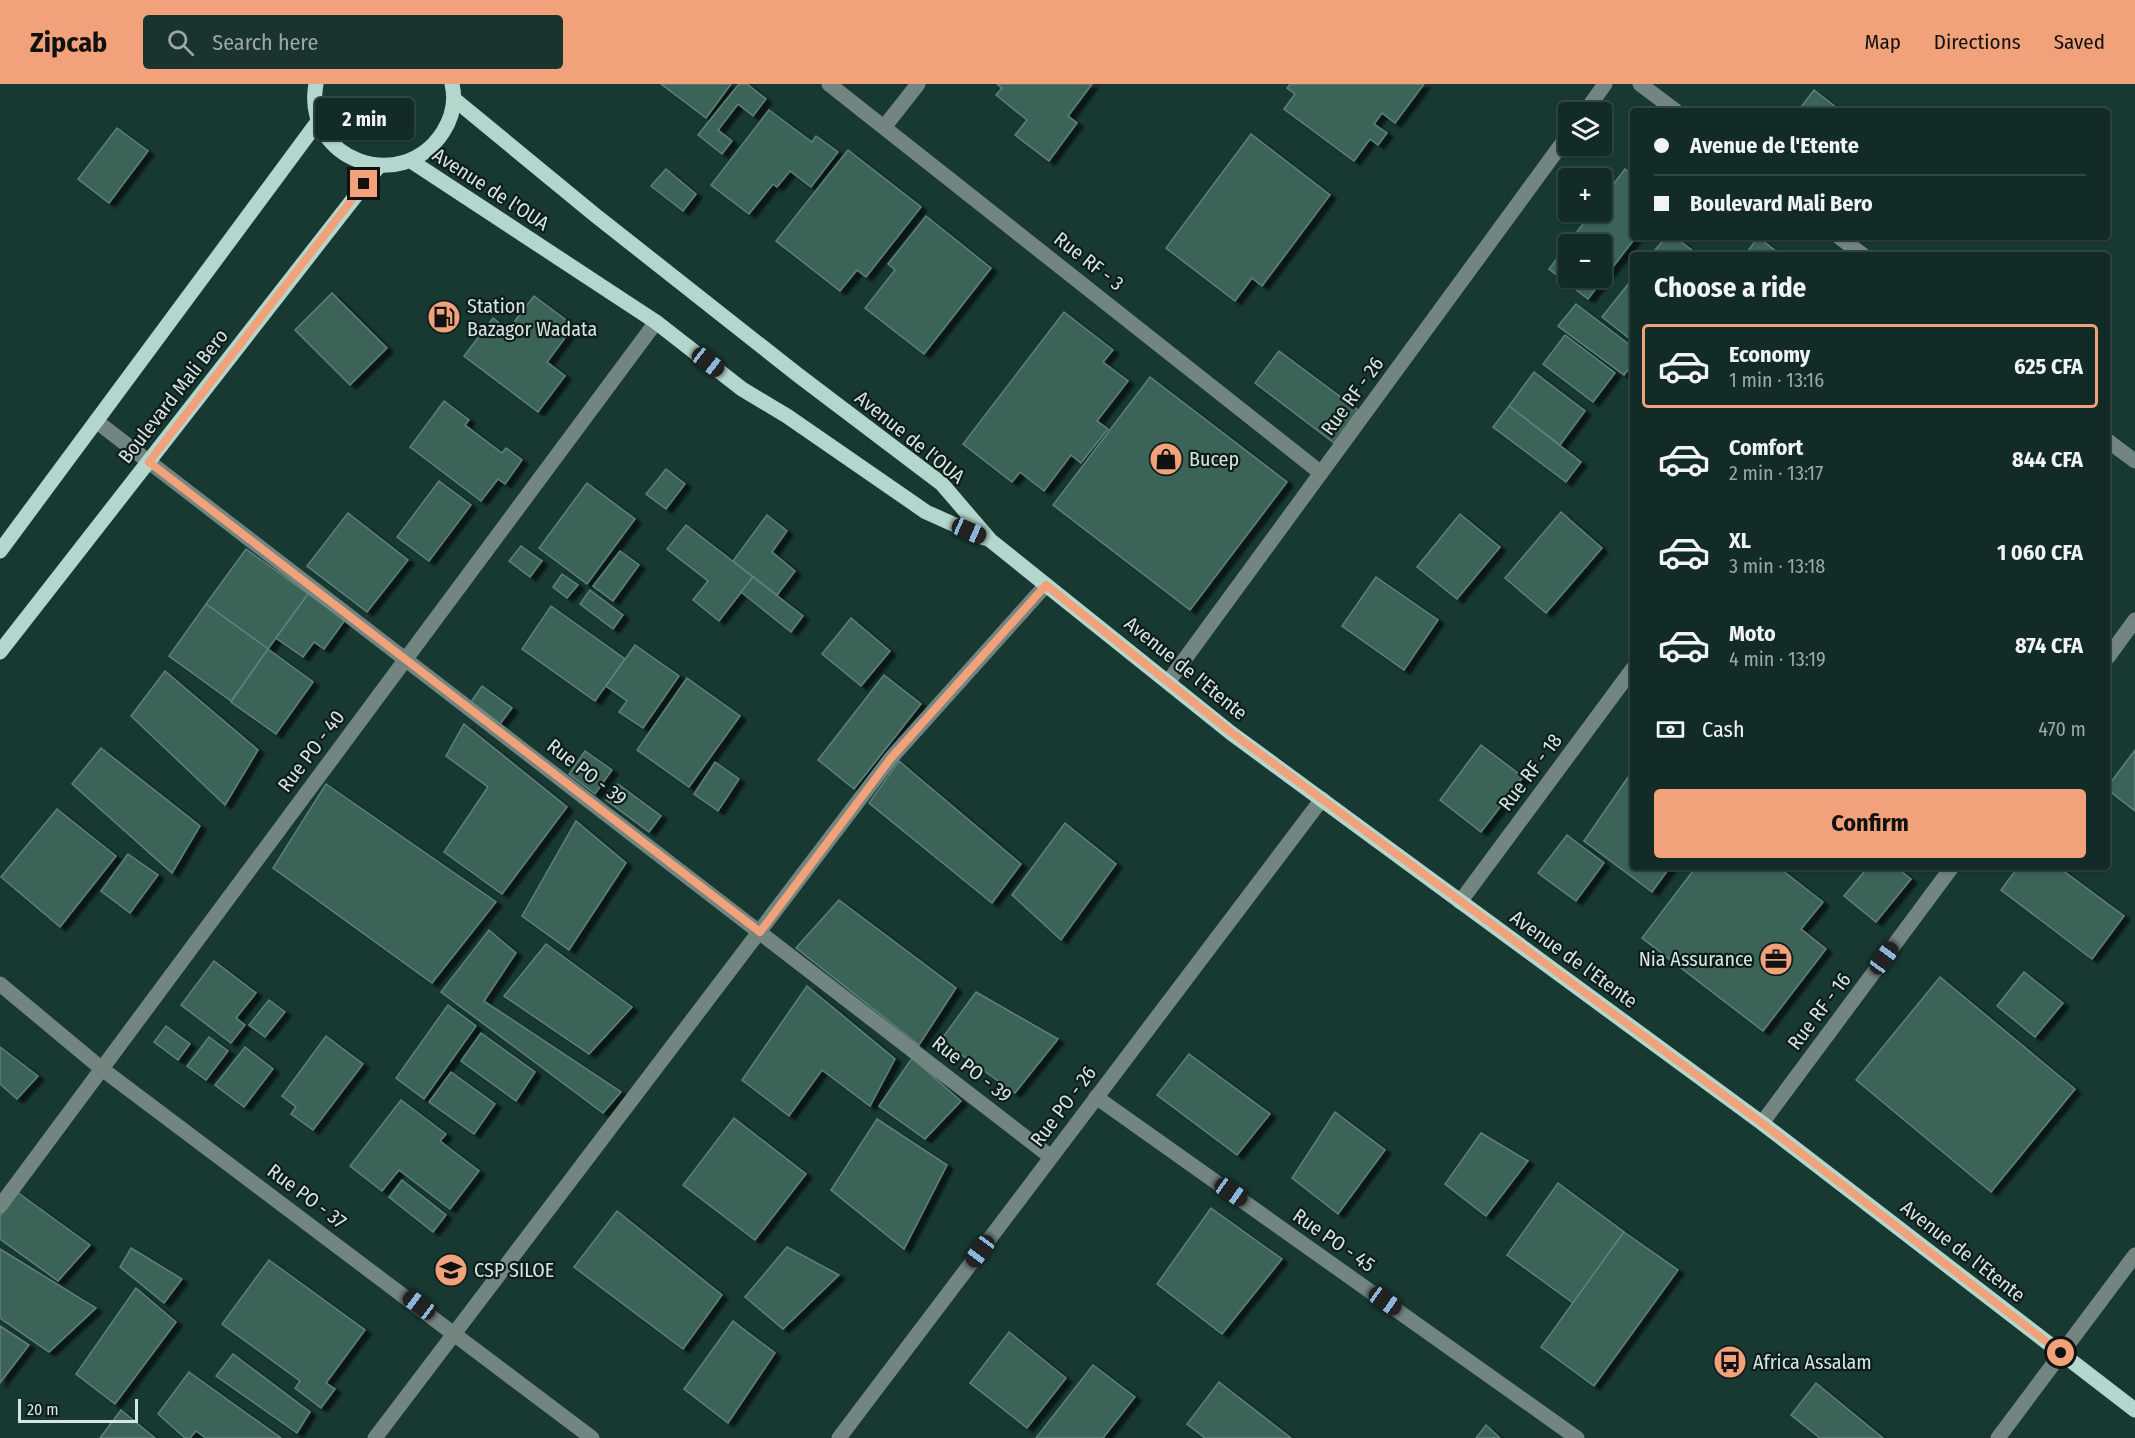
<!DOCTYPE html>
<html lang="en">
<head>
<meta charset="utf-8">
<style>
  body { margin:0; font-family:"Fira Sans Condensed",sans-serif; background:#1b332e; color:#f1f3f6; height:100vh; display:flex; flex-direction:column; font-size:22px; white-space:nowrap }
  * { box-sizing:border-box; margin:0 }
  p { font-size:20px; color:#9ca7a7 }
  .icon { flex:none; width:33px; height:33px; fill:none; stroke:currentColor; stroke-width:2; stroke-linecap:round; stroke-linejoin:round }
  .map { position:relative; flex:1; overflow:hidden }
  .details { position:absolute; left:1630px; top:168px; width:480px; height:618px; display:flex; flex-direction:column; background:#122b26; border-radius:6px; box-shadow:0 2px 4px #0004,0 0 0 2px #314743 }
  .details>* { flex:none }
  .top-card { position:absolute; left:1630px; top:24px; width:480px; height:132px; border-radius:6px; box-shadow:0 2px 4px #0004,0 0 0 2px #314743; display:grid; align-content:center; height:132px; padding:0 24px; background:#122b26 }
  .fabs { position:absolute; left:1558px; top:18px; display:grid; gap:12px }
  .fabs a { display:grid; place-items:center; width:54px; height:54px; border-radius:6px; background:#122b26; box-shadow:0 2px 4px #0004,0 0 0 2px #314743; font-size:30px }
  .scale { position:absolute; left:18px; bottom:15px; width:120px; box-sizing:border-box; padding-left:6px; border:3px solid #d4e6e1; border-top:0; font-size:16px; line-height:21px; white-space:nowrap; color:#d4e6e1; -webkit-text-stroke:4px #0f1d1a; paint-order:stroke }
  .end { position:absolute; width:27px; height:27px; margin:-14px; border:8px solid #f1a27b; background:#111; box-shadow:0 0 0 3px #111 }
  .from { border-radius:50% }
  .bubble { position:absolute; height:42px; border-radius:6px; background:#122b26; box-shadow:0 2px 4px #0004,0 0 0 2px #314743; font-size:20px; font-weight:700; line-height:42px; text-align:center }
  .car { position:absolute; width:18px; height:36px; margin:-18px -9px; border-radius:8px; box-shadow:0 0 4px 2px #0007; background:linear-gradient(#222 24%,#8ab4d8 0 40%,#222 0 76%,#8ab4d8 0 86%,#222 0) }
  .top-card b { display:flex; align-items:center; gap:21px; height:57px; font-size:22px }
  .top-card b+b { border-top:2px solid #314743 }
  .top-card i { width:15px; height:15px; background:#f1f3f6 }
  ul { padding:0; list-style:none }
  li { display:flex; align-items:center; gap:18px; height:84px; margin:0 12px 9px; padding:0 12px; border:3px solid transparent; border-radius:6px }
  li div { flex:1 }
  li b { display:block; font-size:22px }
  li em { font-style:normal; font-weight:700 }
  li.selected { border-color:#f1a27b }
  li>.icon { width:54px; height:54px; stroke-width:1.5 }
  h2 { padding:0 24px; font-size:27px; line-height:72px }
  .pay { display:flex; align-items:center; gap:15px; height:66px; padding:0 24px; font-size:22px }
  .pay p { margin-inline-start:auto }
  .action { display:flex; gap:12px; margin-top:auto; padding:12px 24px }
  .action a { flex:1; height:69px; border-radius:6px; background:#f1a27b; color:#111; font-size:24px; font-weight:700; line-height:69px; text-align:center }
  header { display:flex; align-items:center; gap:36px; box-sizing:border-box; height:84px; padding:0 30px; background:#f1a27b; color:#111 }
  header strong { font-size:28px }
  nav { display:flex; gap:33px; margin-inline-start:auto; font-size:21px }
  .search { width:420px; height:54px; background:#1b332e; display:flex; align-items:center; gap:15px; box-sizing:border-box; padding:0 21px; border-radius:6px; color:#9ca7a7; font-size:22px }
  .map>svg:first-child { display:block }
  .building { fill:#3b6359; stroke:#5e8178; stroke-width:1.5; fill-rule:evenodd; filter:url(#shadow) }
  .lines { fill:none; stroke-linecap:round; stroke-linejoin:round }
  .minor { stroke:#738580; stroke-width:15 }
  .major { stroke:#b3d7cd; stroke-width:15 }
  .route { stroke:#f1a27b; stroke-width:8 }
  .labels { text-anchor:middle; stroke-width:4.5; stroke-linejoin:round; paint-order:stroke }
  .street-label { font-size:20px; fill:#d4e6e1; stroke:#0f1d1a }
  .poi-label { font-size:20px; fill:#d4e6e1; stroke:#0f1d1a; text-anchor:start }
</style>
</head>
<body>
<header>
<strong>Zipcab</strong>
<div class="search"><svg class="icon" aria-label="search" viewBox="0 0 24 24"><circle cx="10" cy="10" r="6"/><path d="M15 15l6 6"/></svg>Search here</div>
<nav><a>Map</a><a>Directions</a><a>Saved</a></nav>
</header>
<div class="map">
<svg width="2135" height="1354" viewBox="0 0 2135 1354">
  <defs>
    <filter id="shadow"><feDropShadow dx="6" dy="4" stdDeviation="1.5" flood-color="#0009"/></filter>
  </defs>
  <rect width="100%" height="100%" fill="#183932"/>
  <g class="building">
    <polygon points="661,0 731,0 706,34"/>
    <polygon points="739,0 747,0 766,15 753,32 738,20 718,46 732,57 722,70 698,51"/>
    <polygon points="997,0 1092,0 1068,32 1077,39 1049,77 1015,51 1027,36 996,11 1002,4"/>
    <polygon points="1290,0 1424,0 1395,39 1382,29 1374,40 1387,49 1378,61 1370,55 1354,77 1284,25 1295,10 1287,4"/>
    <polygon points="1814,6 1841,27 1798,27"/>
    <polygon points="769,26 812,58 816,52 838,68 811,103 790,87 777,103 773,100 749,130 711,101"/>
    <polygon points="117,44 148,67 109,119 78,95"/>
    <polygon points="1251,50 1330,111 1262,202 1252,194 1235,217 1166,164"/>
    <polygon points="848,66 921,123 866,193 857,186 840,207 776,157"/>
    <polygon points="666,85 696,110 683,127 651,102"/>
    <path d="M1625,85l9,7v61h2l-48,62 -39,-30 43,-57h10v-13zM1569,160h33v34h-33z"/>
    <polygon points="926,132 991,184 924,270 865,224 895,186 888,180"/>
    <polygon points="1666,153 1675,153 1698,171 1651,171"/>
    <polygon points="1758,153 1781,171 1745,171"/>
    <polygon points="1634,193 1634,258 1602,233"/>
    <polygon points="332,209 387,264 350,301 295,246"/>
    <polygon points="534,212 574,242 547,278 565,292 538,328 464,272 493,234 508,246"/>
    <polygon points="1576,220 1634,264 1634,278 1624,291 1558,242"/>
    <polygon points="1064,228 1113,266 1103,278 1128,297 1097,337 1108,345 1081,379 1071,371 1044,407 1020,388 1012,398 963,360"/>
    <polygon points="1565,251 1615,289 1593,318 1543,280"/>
    <polygon points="1279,267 1358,326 1334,359 1255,299"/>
    <polygon points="1534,288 1585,327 1560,361 1509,322"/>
    <polygon points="1150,293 1287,398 1190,526 1053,421"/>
    <polygon points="444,317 469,336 465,341 502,369 506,364 522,376 505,400 498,395 481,417 410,363"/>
    <polygon points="1509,322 1581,378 1566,398 1493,343"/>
    <polygon points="666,385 685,400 666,425 646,410"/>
    <polygon points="439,397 471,421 429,477 397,453"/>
    <polygon points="587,399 635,435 587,500 539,464"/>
    <polygon points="1561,428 1602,464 1546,529 1505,494"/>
    <polygon points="348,429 408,476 367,528 307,482"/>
    <polygon points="1460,430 1500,463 1457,515 1417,483"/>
    <polygon points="767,431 787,447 772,468 795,487 777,511 733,477"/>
    <polygon points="686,441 753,493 719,537 693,516 708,497 667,465"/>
    <polygon points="521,462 542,477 530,493 509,477"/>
    <polygon points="246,465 308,510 268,565 206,520"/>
    <polygon points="620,467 639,481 613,517 593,502"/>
    <polygon points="562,490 578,501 567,514 553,503"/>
    <polygon points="753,493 803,532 791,548 741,508"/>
    <polygon points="1376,493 1438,536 1404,586 1342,542"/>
    <polygon points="590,506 623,531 613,545 580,520"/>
    <polygon points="308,510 345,536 324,565 314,558 303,573 276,554"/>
    <polygon points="206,520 268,565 231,617 169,572"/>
    <polygon points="551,522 625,575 595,617 522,565"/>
    <polygon points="851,534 890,567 861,602 822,570"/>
    <polygon points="635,561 679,592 643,644 619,628 627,617 606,602"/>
    <polygon points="268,565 313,598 276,650 231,618"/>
    <polygon points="165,587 258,666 225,721 131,632"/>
    <polygon points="884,591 921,620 854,705 818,676"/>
    <polygon points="687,594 740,632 689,703 637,666"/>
    <polygon points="482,602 512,624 500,640 471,618"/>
    <polygon points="464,640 567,723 502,810 444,768 488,703 446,672"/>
    <polygon points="1481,661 1523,693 1481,748 1440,716"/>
    <polygon points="101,664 200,742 172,789 72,700"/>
    <polygon points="2135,666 2135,727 2108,706 2108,702"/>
    <polygon points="585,667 612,686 595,710 569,690"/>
    <polygon points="899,677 1021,780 992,819 869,719"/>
    <polygon points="715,678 739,695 718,727 694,710"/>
    <polygon points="1631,689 1634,690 1634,783 1670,783 1652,808 1584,757"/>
    <polygon points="326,700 496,818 432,899 273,784"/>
    <polygon points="618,700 661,732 649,748 606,716"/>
    <polygon points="57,725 116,772 60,843 1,793"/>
    <polygon points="576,737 626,779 569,866 522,832"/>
    <polygon points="1065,739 1116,780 1061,856 1012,811"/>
    <polygon points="1567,751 1604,779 1576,817 1538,789"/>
    <polygon points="128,770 158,791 130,829 101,807"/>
    <polygon points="1696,783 1778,783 1823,818 1801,845 1826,865 1763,947 1642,854"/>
    <polygon points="1868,783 1896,783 1911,795 1876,838 1844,812"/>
    <polygon points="2018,783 2058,783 2124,832 2092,875 2001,806"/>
    <polygon points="839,816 956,904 919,961 796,864"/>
    <polygon points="489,846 516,869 484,917 621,1008 603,1029 441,908"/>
    <polygon points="546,860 632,923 589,970 504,912"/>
    <polygon points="214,877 256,909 236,934 245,941 231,959 181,921"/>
    <polygon points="2024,888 2063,919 2035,953 1997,922"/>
    <polygon points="1940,893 2075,1005 1991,1108 1856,996"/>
    <polygon points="807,902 895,975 870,1022 822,986 789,1032 742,996"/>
    <polygon points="976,908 1058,955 1015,1009 941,956"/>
    <polygon points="269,916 285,928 265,953 249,941"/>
    <polygon points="448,921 476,942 424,1015 396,994"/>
    <polygon points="166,942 190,960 178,976 154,958"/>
    <polygon points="481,949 535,988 516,1017 461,977"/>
    <polygon points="326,952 363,980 313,1046 291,1030 296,1023 282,1012"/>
    <polygon points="209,953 228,967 206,996 187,982"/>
    <polygon points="0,963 38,992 17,1015 0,1000"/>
    <polygon points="245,963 273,985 244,1023 215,1001"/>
    <polygon points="1189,970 1270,1030 1237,1071 1157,1011"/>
    <polygon points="912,974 961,1017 925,1055 879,1022"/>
    <polygon points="451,988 495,1020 474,1050 429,1018"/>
    <polygon points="401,1016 446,1050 440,1057 479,1087 450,1125 399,1086 382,1107 350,1082"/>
    <polygon points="1335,1028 1385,1066 1338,1130 1292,1094"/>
    <polygon points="734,1034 806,1090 755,1156 683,1101"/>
    <polygon points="877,1035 947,1081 904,1165 831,1106"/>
    <polygon points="1481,1049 1528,1077 1486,1132 1445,1100"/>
    <polygon points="402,1096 446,1131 433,1148 389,1113"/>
    <polygon points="1558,1099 1624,1148 1573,1219 1507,1171"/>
    <polygon points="17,1108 90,1161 58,1197 0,1155 0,1132"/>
    <polygon points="1211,1124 1282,1175 1222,1250 1157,1200"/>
    <polygon points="617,1127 722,1211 683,1265 574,1183"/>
    <polygon points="1624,1148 1678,1186 1594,1302 1541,1263"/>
    <polygon points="787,1163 839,1191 783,1245 745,1213"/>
    <polygon points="131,1164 182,1195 164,1219 120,1183"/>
    <polygon points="0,1165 96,1224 49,1268 0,1234"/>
    <polygon points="269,1176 365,1246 326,1299 335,1305 321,1324 295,1304 300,1297 222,1240"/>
    <polygon points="136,1204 176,1238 115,1320 76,1290"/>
    <polygon points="733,1237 775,1269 728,1339 684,1305"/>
    <polygon points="0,1242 29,1261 0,1299"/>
    <polygon points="1009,1248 1066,1294 1027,1344 970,1299"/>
    <polygon points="233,1270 310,1328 297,1349 216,1292"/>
    <polygon points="1093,1281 1135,1313 1103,1354 1036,1354"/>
    <polygon points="189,1288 281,1354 206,1354 196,1347 190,1354 185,1354 158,1330"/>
    <polygon points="1219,1298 1291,1354 1205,1354 1187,1340"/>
    <polygon points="1816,1299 1883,1354 1820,1354 1791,1331"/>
    <polygon points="121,1326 155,1354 100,1354"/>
    <polygon points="1486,1341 1500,1354 1476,1354"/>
  </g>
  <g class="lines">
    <g class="minor">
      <polyline points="829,0 1321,389"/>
      <polyline points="1640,0 1676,27"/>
      <polyline points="1585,28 1605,0"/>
      <polyline points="885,42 918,0"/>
      <polyline points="1839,153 1863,171"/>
      <polyline points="96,337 1051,1073"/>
      <polyline points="2108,357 2135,377"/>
      <polyline points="2108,573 2135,536"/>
      <polyline points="1168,598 1569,50"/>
      <polyline points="1460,818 1634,583"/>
      <polyline points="0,900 102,985 592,1354"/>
      <polyline points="1096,1013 1577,1354"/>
      <polyline points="1762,1039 1952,783"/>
      <polyline points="0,1122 656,238"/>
      <polyline points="375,1354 891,674 1046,501"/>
      <polyline points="839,1354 1322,715"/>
      <polyline points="1998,1354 2135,1171"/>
    </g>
    <g class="major">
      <path d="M316,0c-14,75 85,113 127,48 9,-14 13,-31 9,-48"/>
      <polyline points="454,15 595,131 798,291 942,400 990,456 1231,649 1762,1039 2135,1326"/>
      <polyline points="411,77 656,238 742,305 787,332 926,428 984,454"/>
      <polyline points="0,467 319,36"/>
      <polyline points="0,568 379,82"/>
    </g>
  </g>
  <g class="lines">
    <polyline class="route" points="364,100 149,378 760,848 891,674 1046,501 1232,649 1762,1039 2061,1269"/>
  </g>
  <defs>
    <g id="fuel-disc" transform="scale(1.725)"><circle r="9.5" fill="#f1a27b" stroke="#0f1d1a"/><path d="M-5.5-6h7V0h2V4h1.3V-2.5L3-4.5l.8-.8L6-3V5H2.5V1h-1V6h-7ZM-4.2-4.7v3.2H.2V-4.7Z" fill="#111"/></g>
    <g id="shop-disc" transform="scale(1.725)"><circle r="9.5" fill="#f1a27b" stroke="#0f1d1a"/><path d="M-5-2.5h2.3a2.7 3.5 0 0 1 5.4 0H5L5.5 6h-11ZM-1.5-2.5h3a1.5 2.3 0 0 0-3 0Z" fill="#111"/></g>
    <g id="office-disc" transform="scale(1.725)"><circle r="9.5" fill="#f1a27b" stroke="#0f1d1a"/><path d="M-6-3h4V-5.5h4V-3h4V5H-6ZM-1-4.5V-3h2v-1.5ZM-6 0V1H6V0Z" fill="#111"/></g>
    <g id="school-disc" transform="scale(1.725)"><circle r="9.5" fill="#f1a27b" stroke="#0f1d1a"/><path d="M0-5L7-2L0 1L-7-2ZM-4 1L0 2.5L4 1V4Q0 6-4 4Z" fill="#111"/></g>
    <g id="bus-disc" transform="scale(1.725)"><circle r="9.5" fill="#f1a27b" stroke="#0f1d1a"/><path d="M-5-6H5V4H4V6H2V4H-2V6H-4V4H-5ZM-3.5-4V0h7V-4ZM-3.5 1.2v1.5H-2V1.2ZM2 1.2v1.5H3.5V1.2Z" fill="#111"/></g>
  </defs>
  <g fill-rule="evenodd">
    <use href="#fuel-disc" x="444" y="233"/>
    <use href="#shop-disc" x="1166" y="375"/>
    <use href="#office-disc" x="1776" y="875"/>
    <use href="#school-disc" x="451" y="1186"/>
    <use href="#bus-disc" x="1730" y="1278"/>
  </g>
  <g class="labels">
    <g class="street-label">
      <text transform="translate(491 105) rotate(33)" y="7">Avenue de l'OUA</text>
      <text transform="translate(1089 177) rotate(38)" y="7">Rue RF - 3</text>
      <text transform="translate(173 312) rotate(-52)" y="7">Boulevard Mali Bero</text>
      <text transform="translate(1352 312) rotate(-54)" y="7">Rue RF - 26</text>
      <text transform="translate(910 353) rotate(39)" y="7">Avenue de l'OUA</text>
      <text transform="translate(1186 584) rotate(39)" y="7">Avenue de l'Etente</text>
      <text transform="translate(311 667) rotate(-53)" y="7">Rue PO - 40</text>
      <text transform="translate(587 688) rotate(38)" y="7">Rue PO - 39</text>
      <text transform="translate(1530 688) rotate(-53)" y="7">Rue RF - 18</text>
      <text transform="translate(1574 875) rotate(36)" y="7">Avenue de l'Etente</text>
      <text transform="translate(1819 927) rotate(-53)" y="7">Rue RF - 16</text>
      <text transform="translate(972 985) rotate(38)" y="7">Rue PO - 39</text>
      <text transform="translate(1063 1022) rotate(-53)" y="7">Rue PO - 26</text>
      <text transform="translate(307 1112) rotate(37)" y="7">Rue PO - 37</text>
      <text transform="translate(1334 1156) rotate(35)" y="7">Rue PO - 45</text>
      <text transform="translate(1963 1167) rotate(38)" y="7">Avenue de l'Etente</text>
    </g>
    <g class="poi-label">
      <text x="467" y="229">Station<tspan x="467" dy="23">Bazagor Wadata</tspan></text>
      <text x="1189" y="382">Bucep</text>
      <text x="1753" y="882" text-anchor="end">Nia Assurance</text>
      <text x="474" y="1193">CSP SILOE</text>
      <text x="1753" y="1285">Africa Assalam</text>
    </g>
  </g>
</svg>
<div class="fabs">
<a><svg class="icon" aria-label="layers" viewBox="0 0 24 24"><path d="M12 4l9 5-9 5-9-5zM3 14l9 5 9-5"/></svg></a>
<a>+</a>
<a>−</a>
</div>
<div class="scale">20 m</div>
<i class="end from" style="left:2061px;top:1269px"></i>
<i class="end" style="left:364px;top:100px"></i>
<div class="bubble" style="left:315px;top:14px;width:99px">2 min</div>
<i class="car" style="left:708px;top:278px;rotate:128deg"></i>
<i class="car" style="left:969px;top:447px;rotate:114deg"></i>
<i class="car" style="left:1884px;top:874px;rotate:36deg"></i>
<i class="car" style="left:1231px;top:1108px;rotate:125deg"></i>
<i class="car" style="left:980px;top:1167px;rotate:217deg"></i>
<i class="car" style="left:1385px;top:1217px;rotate:125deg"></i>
<i class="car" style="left:419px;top:1221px;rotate:307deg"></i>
<div class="top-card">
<b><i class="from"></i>Avenue de l'Etente</b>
<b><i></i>Boulevard Mali Bero</b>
</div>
<section class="details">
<h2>Choose a ride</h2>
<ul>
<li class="selected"><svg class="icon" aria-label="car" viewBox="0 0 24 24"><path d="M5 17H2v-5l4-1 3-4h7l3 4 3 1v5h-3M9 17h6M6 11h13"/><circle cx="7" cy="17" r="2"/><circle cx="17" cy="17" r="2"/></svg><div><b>Economy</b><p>1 min · 13:16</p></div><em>625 CFA</em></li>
<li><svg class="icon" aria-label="car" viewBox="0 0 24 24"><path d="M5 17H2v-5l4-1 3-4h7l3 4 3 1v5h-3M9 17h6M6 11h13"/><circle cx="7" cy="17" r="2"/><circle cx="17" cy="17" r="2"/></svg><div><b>Comfort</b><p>2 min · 13:17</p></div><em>844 CFA</em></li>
<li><svg class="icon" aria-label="car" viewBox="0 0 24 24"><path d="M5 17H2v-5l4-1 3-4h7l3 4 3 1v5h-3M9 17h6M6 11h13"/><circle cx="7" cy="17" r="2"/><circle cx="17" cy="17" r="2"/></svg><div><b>XL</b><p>3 min · 13:18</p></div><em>1 060 CFA</em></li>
<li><svg class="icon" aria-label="car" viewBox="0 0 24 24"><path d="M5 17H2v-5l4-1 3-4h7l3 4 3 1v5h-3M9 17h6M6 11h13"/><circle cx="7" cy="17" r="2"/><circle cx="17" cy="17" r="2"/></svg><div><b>Moto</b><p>4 min · 13:19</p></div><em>874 CFA</em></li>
</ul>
<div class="pay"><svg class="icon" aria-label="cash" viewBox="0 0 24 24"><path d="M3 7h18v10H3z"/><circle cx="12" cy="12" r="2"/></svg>Cash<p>470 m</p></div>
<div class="action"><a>Confirm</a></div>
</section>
</div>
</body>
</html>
